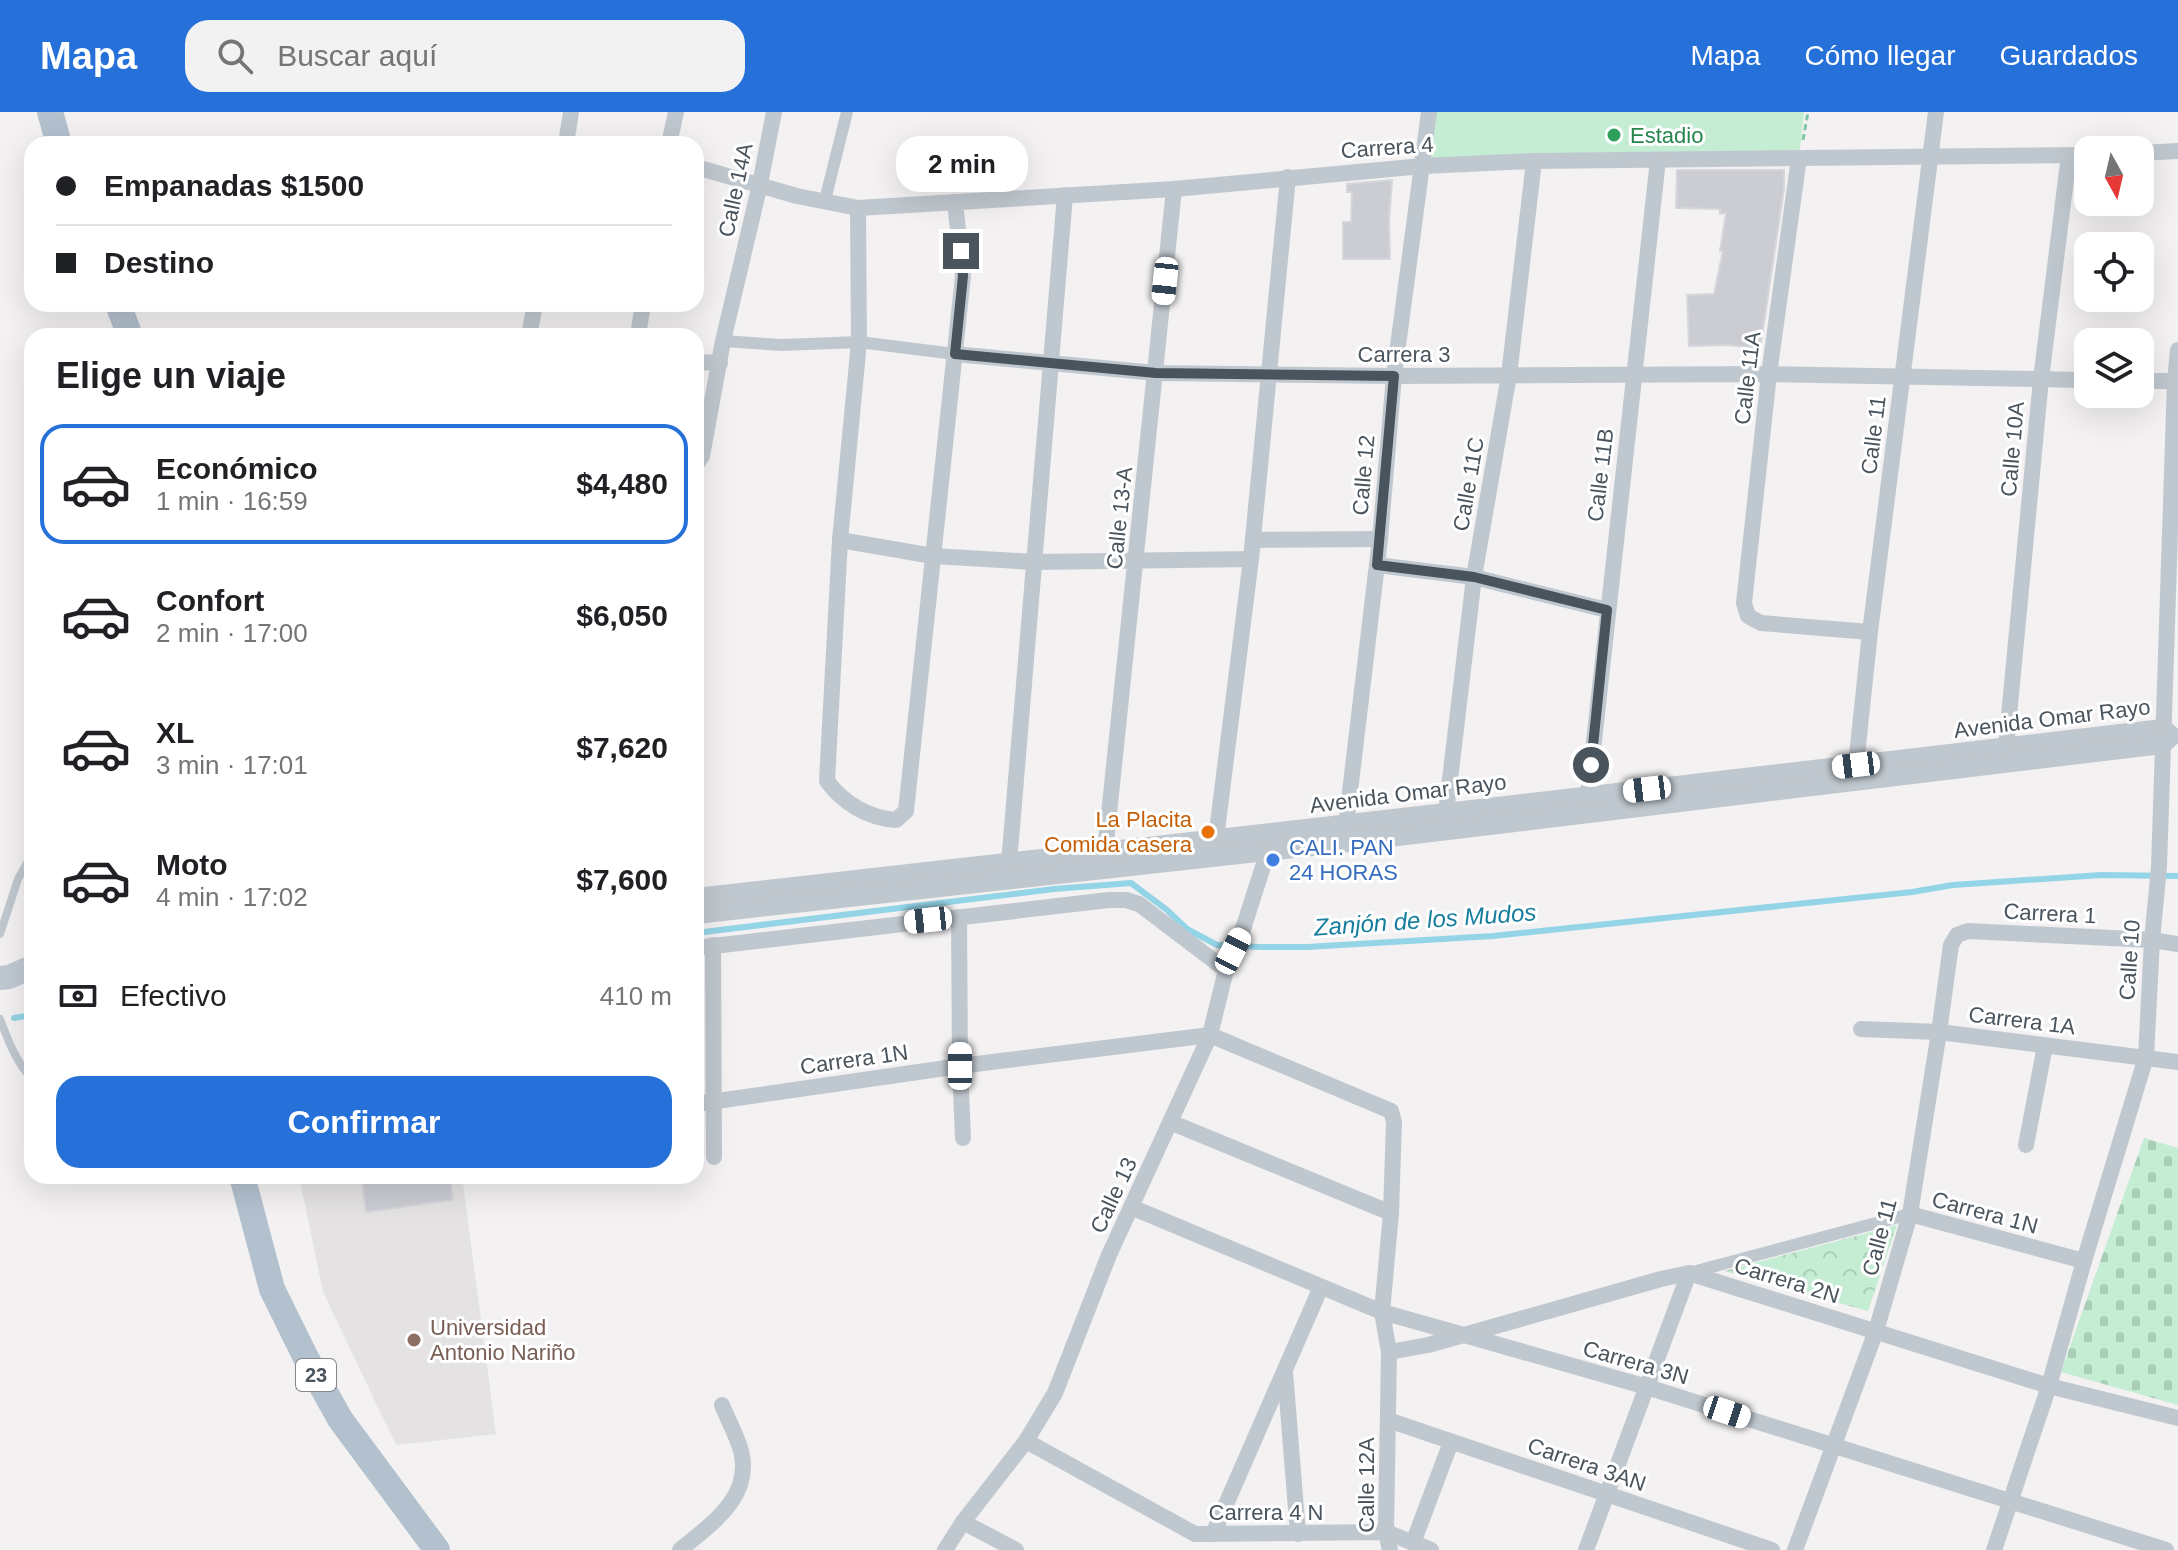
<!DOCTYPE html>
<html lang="es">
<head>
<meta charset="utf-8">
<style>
  body { margin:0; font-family:Arial,sans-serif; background:#f2f2f2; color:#202124; height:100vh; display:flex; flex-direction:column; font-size:30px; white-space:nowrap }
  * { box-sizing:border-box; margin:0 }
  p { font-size:26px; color:#757577 }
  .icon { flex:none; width:44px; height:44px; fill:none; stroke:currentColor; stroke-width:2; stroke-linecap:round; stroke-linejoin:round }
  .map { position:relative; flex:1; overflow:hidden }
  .details { position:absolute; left:24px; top:216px; width:680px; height:856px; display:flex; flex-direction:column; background:#fff; border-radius:24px; box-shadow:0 8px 32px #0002 }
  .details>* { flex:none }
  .top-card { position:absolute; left:24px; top:24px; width:680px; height:176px; border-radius:24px; box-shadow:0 8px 32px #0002; display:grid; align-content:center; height:176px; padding:0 32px; background:#fff }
  .needle { width:52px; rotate:172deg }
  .buttons { position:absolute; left:2074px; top:24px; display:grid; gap:16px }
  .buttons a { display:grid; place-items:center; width:80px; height:80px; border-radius:16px; background:#fff; box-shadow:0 8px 32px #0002; font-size:40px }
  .end { position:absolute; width:36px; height:36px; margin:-18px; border:10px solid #4a545d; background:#fff; box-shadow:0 0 0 4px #fff }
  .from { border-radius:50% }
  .bubble { position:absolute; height:56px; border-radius:24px; background:#fff; box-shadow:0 8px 32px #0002; font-size:26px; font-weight:700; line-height:56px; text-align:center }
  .car { position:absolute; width:24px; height:48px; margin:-24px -12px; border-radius:10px; box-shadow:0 0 6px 2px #0007; background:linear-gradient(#fff 24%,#345 0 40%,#fff 0 76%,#345 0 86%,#fff 0) }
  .top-card b { display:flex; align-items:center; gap:28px; height:76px; font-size:30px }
  .top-card b+b { border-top:2px solid #e0e0e0 }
  .top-card i { width:20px; height:20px; background:#202124 }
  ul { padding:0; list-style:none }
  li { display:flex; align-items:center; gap:24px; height:120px; margin:0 16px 12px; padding:0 16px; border:4px solid transparent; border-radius:24px }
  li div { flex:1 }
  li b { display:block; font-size:30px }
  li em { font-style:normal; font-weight:700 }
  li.on { border-color:#2671d9 }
  li>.icon { width:72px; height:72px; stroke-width:1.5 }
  h2 { padding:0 32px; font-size:36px; line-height:96px }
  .pay { display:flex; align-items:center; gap:20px; height:88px; padding:0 32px; font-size:30px }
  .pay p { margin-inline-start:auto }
  .button { display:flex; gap:16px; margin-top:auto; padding:16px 32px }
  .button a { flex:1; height:92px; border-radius:24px; background:#2671d9; color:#fff; font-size:32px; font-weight:700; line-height:92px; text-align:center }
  header { display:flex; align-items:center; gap:48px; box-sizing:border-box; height:112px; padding:0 40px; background:#2671d9; color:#fff }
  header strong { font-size:38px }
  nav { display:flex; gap:44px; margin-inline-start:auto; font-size:28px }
  .search { width:560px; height:72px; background:#f2f2f2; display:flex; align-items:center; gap:20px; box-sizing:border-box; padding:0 28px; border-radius:24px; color:#757577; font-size:30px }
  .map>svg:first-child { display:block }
  .education { fill:#e4e2e2 }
  .cemetery { fill:url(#cemetery-stones) }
  .park { fill:url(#park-crowns) }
  .pitch { fill:#c4edd4 }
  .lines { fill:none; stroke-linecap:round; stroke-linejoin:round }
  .stream { stroke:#94d4e7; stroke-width:6 }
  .building { fill:#cbcdd3; stroke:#d6d7dc; stroke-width:2 }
  .path { stroke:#7ec9a5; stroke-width:3; stroke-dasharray:6 4; stroke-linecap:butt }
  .service { stroke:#c0c8cf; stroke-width:8 }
  .pedestrian { stroke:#c0c8cf; stroke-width:12 }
  .minor { stroke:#c0c8cf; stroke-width:16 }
  .tertiary { stroke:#c0c8cf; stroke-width:20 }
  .secondary { stroke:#c0c9d3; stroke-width:24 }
  .primary { stroke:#b3c0ce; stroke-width:26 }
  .route { stroke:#4a545d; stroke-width:10 }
  .leisure-dot { fill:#2e9e5b; stroke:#fff; stroke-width:3 }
  .food-dot { fill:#e8710a; stroke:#fff; stroke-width:3 }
  .shop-dot { fill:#3f7fe0; stroke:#fff; stroke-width:3 }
  .education-dot { fill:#8d6e63; stroke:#fff; stroke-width:3 }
  .labels { text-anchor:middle; stroke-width:6; stroke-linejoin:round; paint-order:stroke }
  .shield { fill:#fff; stroke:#80878e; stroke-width:2 }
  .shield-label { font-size:20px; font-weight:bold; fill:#4a545d }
  .leisure-label { font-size:22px; fill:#27864d; stroke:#fff; text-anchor:start }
  .street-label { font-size:22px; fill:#4a545d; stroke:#fff }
  .food-label { font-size:22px; fill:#c56008; stroke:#fff; text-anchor:end }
  .shop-label { font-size:22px; fill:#366cbe; stroke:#fff; text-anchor:start }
  .education-label { font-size:22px; fill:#785e54; stroke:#fff; text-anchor:start }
  .water-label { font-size:24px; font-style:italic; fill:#177e9d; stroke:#fff }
</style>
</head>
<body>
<header>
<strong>Mapa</strong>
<div class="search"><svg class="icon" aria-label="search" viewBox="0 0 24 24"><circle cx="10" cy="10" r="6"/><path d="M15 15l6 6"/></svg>Buscar aquí</div>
<nav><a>Mapa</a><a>Cómo llegar</a><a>Guardados</a></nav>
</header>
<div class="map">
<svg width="2178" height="1438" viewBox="0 0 2178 1438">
  <defs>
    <pattern id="cemetery-stones" width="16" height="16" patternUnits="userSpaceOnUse" patternTransform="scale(2)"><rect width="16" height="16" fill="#c4edd4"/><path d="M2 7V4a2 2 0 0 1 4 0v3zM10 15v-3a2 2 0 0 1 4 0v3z" fill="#aacdb8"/></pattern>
    <pattern id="park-crowns" width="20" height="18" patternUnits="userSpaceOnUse" patternTransform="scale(2)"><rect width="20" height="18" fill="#c4edd4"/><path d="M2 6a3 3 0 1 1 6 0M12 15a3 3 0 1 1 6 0" fill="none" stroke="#aacdb8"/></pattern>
  </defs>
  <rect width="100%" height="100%" fill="#f3f1f1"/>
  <polygon class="education" points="299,1064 462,1064 496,1322 396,1333 323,1180"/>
  <polygon class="cemetery" points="2144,1026 2178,1036 2178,1293 2061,1260"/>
  <polygon class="park" points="1897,1113 1868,1199 1725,1159"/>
  <polygon class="pitch" points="1429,0 1804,0 1799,46 1423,54"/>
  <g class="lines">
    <g class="stream">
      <polyline points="696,821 1054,777 1131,771 1167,798 1187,817 1217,833 1261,835 1307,835 1493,824 1912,780 1953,773 2101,763 2178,764"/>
      <polyline points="14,906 32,903"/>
    </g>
  </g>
  <g class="building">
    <polygon points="1677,58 1784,58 1784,77 1760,237 1729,233 1689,234 1687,183 1714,182 1723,139 1720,139 1726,101 1720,102 1720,97 1676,96"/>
    <polygon points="1392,68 1389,110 1390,147 1343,147 1343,110 1351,110 1352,80 1347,80 1347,72"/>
    <polygon points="361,1064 450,1064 453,1088 366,1100"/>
  </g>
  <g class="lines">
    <polyline class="path" points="1803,28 1808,0"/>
    <g class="service">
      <polyline points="0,822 18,767 32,742"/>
      <path d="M0,907c8,21 16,43 32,60"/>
    </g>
    <g class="pedestrian">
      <polyline points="825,88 847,0"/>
      <polyline points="723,229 782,233 859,230 955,242"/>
      <polyline points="1689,1161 1910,1102"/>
    </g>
    <g class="minor">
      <polyline points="566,32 571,0"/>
      <polyline points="669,32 676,0"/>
      <polyline points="2140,41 2178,39"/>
      <polyline points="1799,46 1769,262 1744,491 1748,504 1761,511 1870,520"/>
      <polyline points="696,55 797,84 858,96 1174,77 1423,54 1534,49 2088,43"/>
      <path d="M858,96l1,134 -19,198 -13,241c16,22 41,37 69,39l10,-9 57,-535 -8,-74"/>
      <polyline points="529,224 535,192"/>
      <polyline points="638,224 643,192"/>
      <polyline points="955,242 1156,261 1394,264 1769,262 2088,268"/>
      <polyline points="696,250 720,251"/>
      <polyline points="2140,269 2178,269"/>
      <polyline points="696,353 702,344 723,229 760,72 774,0"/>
      <polyline points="840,428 933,444 1035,450 1251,447"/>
      <polyline points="1253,428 1380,427"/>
      <polyline points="1377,453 1474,465 1607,498"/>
      <polyline points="2006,635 2041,267 2069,43"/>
      <polyline points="1856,653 1870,520 1936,0"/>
      <polyline points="1588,684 1658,48"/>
      <polyline points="1446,701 1474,465 1509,263 1534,49"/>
      <polyline points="1347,721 1346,713 1380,427 1394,264 1429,0"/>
      <polyline points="1216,727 1251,447 1288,65"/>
      <polyline points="1105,740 1174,77"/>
      <polyline points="1009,751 1065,83"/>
      <polyline points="959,805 960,954 963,1026"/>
      <polyline points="713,833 714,1045"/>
      <polyline points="696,836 1109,788 1126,788 1139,792 1226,858"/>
      <polyline points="1861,917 1939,920 2178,950"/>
      <polyline points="696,992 960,954 1210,923 1391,999 1394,1010 1391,1101"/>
      <polyline points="1170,1010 1391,1101 1382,1200 1464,1223 1661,1167 1689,1161 2049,1274 2178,1306"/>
      <polyline points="2026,1033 2045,934"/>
      <polyline points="1131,1095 1382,1200 1389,1240 1386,1420 1390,1438"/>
      <polyline points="1910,1102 2084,1149"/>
      <polyline points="1389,1240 1428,1233 1464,1223 1647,1275 2166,1438"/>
      <polyline points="1285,1260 1298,1422"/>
      <polyline points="1388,1308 1772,1438"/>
      <polyline points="1026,1329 1195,1422 1386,1420 1431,1438"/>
      <polyline points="963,1410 1016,1438"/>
      <polyline points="1213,1422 1321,1175"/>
      <polyline points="1413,1431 1451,1330"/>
      <path d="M680,1438c30,-25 73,-53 61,-99 -4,-15 -13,-31 -19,-46"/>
      <polyline points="945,1438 963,1410 1026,1329 1055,1281 1109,1143 1210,923 1226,858 1242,820 1268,739 1266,728"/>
      <polyline points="1586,1438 1689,1161"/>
      <polyline points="1795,1438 1876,1219 1910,1102 1939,920 1951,833 1957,823 1968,819 2152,828 2178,832"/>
      <polyline points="1994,1438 2049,1274 2084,1149 2146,945 2152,828 2159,755 2175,269 2178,238"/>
    </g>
    <g class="tertiary">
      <polyline points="696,786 1446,701 2163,617 2171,624"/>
      <polyline points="696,802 1348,730 2162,632 2171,624"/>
    </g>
    <polyline class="secondary" points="0,866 9,865 32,855"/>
    <g class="primary">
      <polyline points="50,0 59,32"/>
      <polyline points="118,192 130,224"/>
      <polyline points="242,1064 272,1177 305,1244 340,1307 437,1438"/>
    </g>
  </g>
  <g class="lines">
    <polyline class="route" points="961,139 963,164 955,242 1156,261 1394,264 1377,453 1474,465 1607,498 1591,653"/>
  </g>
  <circle class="leisure-dot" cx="1614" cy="23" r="8"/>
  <circle class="food-dot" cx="1208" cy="720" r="8"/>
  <circle class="shop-dot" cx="1273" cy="748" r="8"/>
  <circle class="education-dot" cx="414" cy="1228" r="8"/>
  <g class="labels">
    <rect class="shield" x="296" y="1247" width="40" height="32" rx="6"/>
    <g class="shield-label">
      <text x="316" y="1270">23</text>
    </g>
    <g class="leisure-label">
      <text x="1630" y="31">Estadio</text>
    </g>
    <g class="street-label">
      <text transform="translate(1387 35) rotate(-4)" y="8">Carrera 4</text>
      <text transform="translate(735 78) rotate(-78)" y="8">Calle 14A</text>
      <text x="1404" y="250">Carrera 3</text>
      <text transform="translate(1747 266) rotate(-83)" y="8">Calle 11A</text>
      <text transform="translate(1873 323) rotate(-83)" y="8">Calle 11</text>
      <text transform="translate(2012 337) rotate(-85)" y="8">Calle 10A</text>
      <text transform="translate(1363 363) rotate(-85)" y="8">Calle 12</text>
      <text transform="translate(1600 363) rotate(-83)" y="8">Calle 11B</text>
      <text transform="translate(1468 372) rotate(-80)" y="8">Calle 11C</text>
      <text transform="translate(1119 406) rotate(-84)" y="8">Calle 13-A</text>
      <text transform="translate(2052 606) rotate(-7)" y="8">Avenida Omar Rayo</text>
      <text transform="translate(1408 681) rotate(-7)" y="8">Avenida Omar Rayo</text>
      <text transform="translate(2050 801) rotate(3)" y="8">Carrera 1</text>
      <text transform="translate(2129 848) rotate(-86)" y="8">Calle 10</text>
      <text transform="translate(2022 908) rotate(7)" y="8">Carrera 1A</text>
      <text transform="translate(854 947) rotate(-8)" y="8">Carrera 1N</text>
      <text transform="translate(1113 1083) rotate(-65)" y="8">Calle 13</text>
      <text transform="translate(1985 1100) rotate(15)" y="8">Carrera 1N</text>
      <text transform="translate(1879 1125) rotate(-75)" y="8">Calle 11</text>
      <text transform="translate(1787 1168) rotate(17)" y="8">Carrera 2N</text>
      <text transform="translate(1636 1250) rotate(16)" y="8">Carrera 3N</text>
      <text transform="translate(1587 1352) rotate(19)" y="8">Carrera 3AN</text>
      <text transform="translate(1366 1373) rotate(-90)" y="8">Calle 12A</text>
      <text x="1266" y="1408">Carrera 4 N</text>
    </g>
    <g class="food-label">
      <text x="1192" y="715">La Placita<tspan x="1192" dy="25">Comida casera</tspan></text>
    </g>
    <g class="shop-label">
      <text x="1289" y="743">CALI. PAN<tspan x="1289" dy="25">24 HORAS</tspan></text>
    </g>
    <g class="education-label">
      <text x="430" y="1223">Universidad<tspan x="430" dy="25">Antonio Nariño</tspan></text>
    </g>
    <g class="water-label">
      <text transform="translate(1425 808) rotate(-4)" y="8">Zanjón de los Mudos</text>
    </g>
  </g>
</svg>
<div class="buttons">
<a><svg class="needle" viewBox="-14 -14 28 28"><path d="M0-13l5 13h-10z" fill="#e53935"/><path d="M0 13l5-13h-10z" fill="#757577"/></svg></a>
<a><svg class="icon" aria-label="locate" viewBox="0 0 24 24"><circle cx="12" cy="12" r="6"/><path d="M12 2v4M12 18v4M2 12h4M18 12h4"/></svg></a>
<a><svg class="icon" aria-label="layers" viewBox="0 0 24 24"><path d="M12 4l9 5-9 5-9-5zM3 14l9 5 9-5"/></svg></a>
</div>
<i class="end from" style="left:1591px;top:653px"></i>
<i class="end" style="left:961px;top:139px"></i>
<div class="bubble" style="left:896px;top:24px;width:132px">2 min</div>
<i class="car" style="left:1165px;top:169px;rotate:186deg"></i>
<i class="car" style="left:1856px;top:653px;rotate:263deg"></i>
<i class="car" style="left:1647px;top:677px;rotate:263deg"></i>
<i class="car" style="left:928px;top:808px;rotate:264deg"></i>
<i class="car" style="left:1233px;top:839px;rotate:27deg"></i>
<i class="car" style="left:960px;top:954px;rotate:0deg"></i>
<i class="car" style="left:1727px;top:1300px;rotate:108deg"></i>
<div class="top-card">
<b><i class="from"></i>Empanadas $1500</b>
<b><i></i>Destino</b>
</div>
<section class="details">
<h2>Elige un viaje</h2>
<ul>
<li class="on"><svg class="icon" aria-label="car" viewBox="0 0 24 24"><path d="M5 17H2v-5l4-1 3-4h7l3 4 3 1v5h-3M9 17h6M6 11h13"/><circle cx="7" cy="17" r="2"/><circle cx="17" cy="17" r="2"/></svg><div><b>Económico</b><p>1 min · 16:59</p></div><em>$4,480</em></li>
<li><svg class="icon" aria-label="car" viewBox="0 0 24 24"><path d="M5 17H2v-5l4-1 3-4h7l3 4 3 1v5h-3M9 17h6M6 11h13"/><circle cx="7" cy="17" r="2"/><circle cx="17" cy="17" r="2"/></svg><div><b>Confort</b><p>2 min · 17:00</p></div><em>$6,050</em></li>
<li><svg class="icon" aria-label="car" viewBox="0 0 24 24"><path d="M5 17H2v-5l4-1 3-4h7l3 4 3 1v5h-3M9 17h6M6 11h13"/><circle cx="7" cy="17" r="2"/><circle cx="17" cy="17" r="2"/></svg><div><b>XL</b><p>3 min · 17:01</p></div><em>$7,620</em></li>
<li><svg class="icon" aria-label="car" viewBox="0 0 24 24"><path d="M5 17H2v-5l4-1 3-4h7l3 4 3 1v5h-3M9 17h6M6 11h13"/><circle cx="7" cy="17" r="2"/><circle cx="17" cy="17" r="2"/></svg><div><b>Moto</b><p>4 min · 17:02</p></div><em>$7,600</em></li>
</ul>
<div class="pay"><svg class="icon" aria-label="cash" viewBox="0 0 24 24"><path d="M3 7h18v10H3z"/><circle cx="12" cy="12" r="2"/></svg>Efectivo<p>410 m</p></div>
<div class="button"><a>Confirmar</a></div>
</section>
</div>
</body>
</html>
